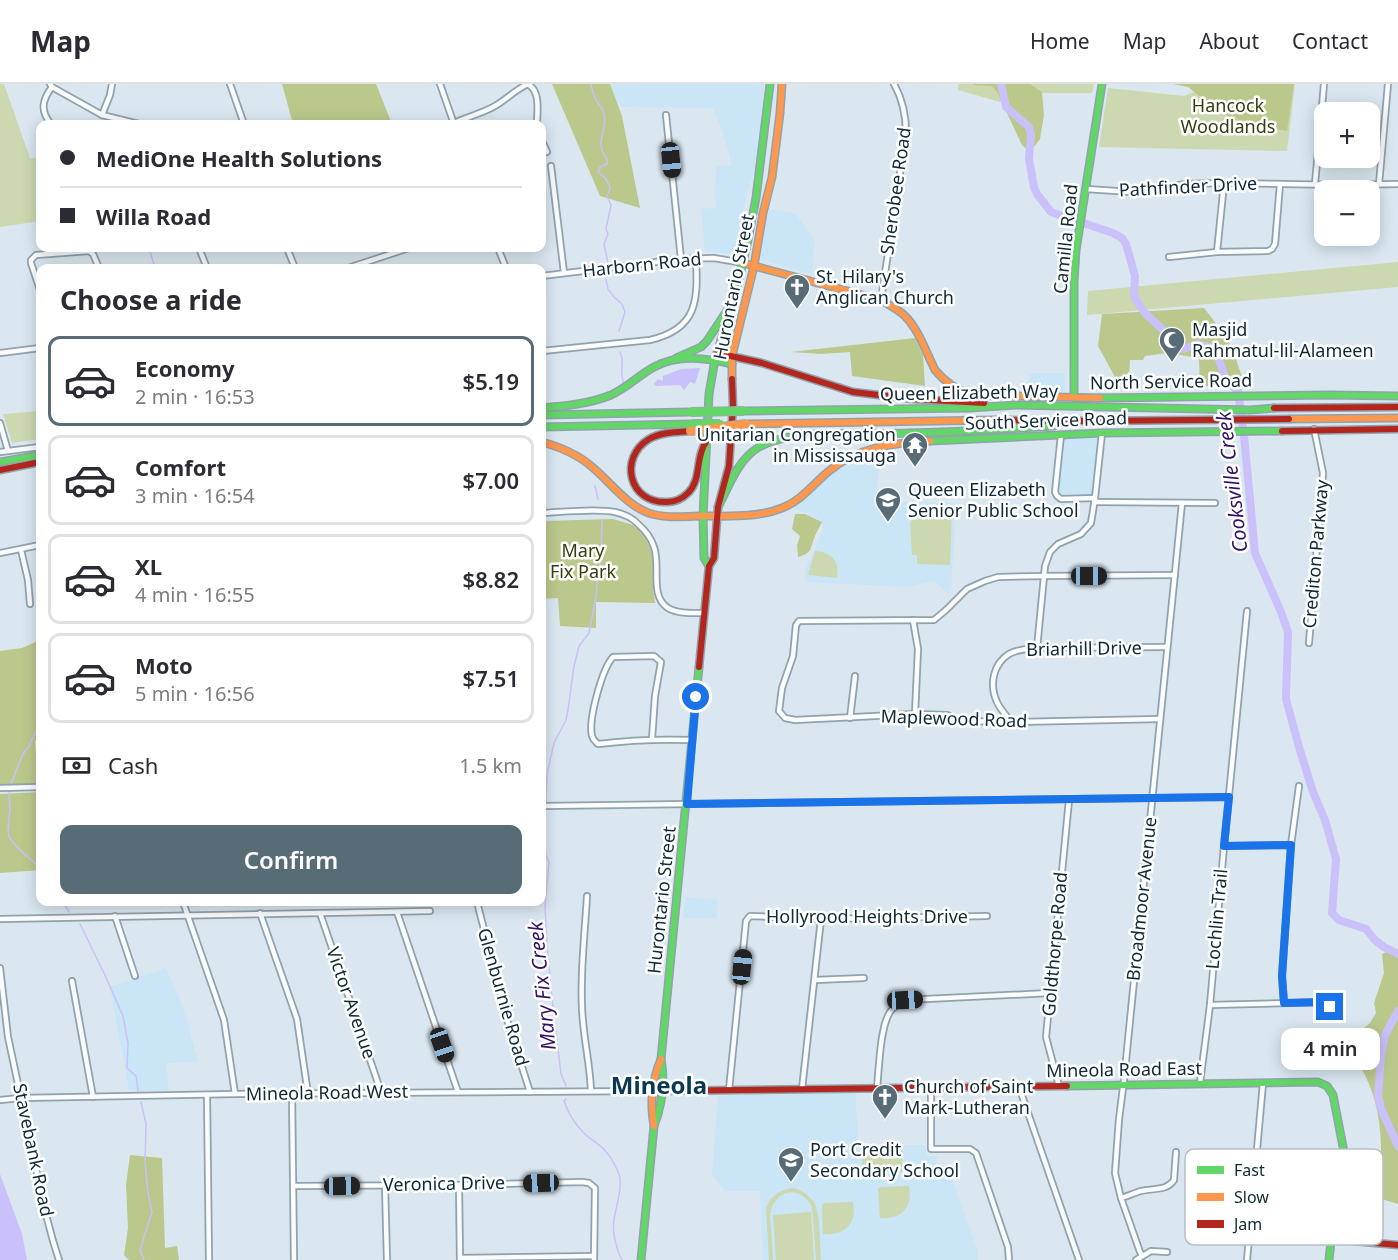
<!DOCTYPE html>
<html lang="en">
<head>
<meta charset="utf-8">
<style>
  body { margin:0; font-family:"Noto Sans",sans-serif; background:#f7f7f7; color:#2b2b33; height:100vh; display:flex; flex-direction:column; font-size:22px; white-space:nowrap }
  * { box-sizing:border-box; margin:0 }
  p { font-size:20px; color:#7c7c81 }
  .icon { flex:none; width:33px; height:33px; fill:none; stroke:currentColor; stroke-width:2; stroke-linecap:round; stroke-linejoin:round }
  .map { position:relative; flex:1; overflow:hidden }
  .side { position:absolute; left:36px; top:180px; width:510px; height:642px; display:flex; flex-direction:column; background:#fff; border-radius:12px; box-shadow:0 3px 15px #0003 }
  .side>* { flex:none }
  .hud { position:absolute; left:36px; top:36px; width:510px; height:132px; border-radius:12px; box-shadow:0 3px 15px #0003; display:grid; align-content:center; height:132px; padding:0 24px; background:#fff }
  .tools { position:absolute; left:1314px; top:18px; display:grid; gap:12px }
  .tools a { display:grid; place-items:center; width:66px; height:66px; border-radius:12px; background:#fff; box-shadow:0 3px 15px #0003; font-size:30px }
  .end { position:absolute; width:27px; height:27px; margin:-14px; border:8px solid #1a73e8; background:#fff; box-shadow:0 0 0 3px #fff }
  .from { border-radius:50% }
  .bubble { position:absolute; height:42px; border-radius:12px; background:#fff; box-shadow:0 3px 15px #0003; font-size:20px; font-weight:600; line-height:42px; text-align:center }
  .car { position:absolute; width:18px; height:36px; margin:-18px -9px; border-radius:8px; box-shadow:0 0 4px 2px #0007; background:linear-gradient(#222 24%,#8ab4d8 0 40%,#222 0 76%,#8ab4d8 0 86%,#222 0) }
  .hud b { display:flex; align-items:center; gap:21px; height:57px; font-size:22px }
  .hud b+b { border-top:2px solid #e1e1e2 }
  .hud i { width:15px; height:15px; background:#2b2b33 }
  ul { padding:0; list-style:none }
  li { display:flex; align-items:center; gap:18px; height:90px; margin:0 12px 9px; padding:0 12px; border:3px solid #e1e1e2; border-radius:12px }
  li div { flex:1 }
  li b { display:block; font-size:22px }
  li em { font-style:normal; font-weight:600 }
  li.on { border-color:#576c77 }
  li>.icon { width:54px; height:54px; stroke-width:1.5 }
  h2 { padding:0 24px; font-size:27px; line-height:72px }
  .pay { display:flex; align-items:center; gap:15px; height:66px; padding:0 24px; font-size:22px }
  .pay p { margin-inline-start:auto }
  .button { display:flex; gap:12px; margin-top:auto; padding:12px 24px }
  .button a { flex:1; height:69px; border-radius:12px; background:#576c77; color:#fff; font-size:24px; font-weight:600; line-height:69px; text-align:center }
  header { display:flex; align-items:center; gap:36px; box-sizing:border-box; height:84px; padding:0 30px; background:#fff; border-bottom:2px solid #e1e1e2 }
  header strong { font-size:28px }
  nav { display:flex; gap:33px; margin-inline-start:auto; font-size:21px }
  .map>svg:first-child { display:block }
  .built { fill:#c9e5f6 }
  .green { fill:#ccd8b0 }
  .forest { fill:#bbc88c }
  .water { fill:#cac0fa }
  .lines { fill:none; stroke-linecap:round; stroke-linejoin:round }
  .stream { stroke:#cac0fa; stroke-width:1.5 }
  .river { stroke:#cac0fa; stroke-width:8 }
  .street-casing { stroke:#90a2ac; stroke-width:8 }
  .fast-casing { stroke:#90a2ac; stroke-width:9 }
  .slow-casing { stroke:#90a2ac; stroke-width:9 }
  .jam-casing { stroke:#90a2ac; stroke-width:9 }
  .street { stroke:#f9fbfd; stroke-width:4.5 }
  .fast { stroke:#63d668; stroke-width:6 }
  .slow { stroke:#ff974d; stroke-width:6 }
  .jam { stroke:#b3261e; stroke-width:6 }
  .fast-bridge-casing { stroke:#96aeb0; stroke-width:10; stroke-linecap:butt }
  .slow-bridge-casing { stroke:#96aeb0; stroke-width:10; stroke-linecap:butt }
  .fast-bridge { stroke:#63d668; stroke-width:8 }
  .slow-bridge { stroke:#ff974d; stroke-width:8 }
  .route { stroke:#1a73e8; stroke-width:8 }
  .labels { text-anchor:middle; stroke-width:5; stroke-linejoin:round; paint-order:stroke }
  .park-label { font-size:18px; fill:#383d0e; stroke:#fff }
  .street-label { font-size:18px; fill:#102936; stroke:#fff }
  .poi-label { font-size:18px; fill:#102936; stroke:#fff; text-anchor:start }
  .water-label { font-size:20px; font-style:italic; fill:#331164; stroke:#fff }
  .district-label { font-size:24px; font-weight:bold; fill:#093950; stroke:#fff }
  .key { fill:#fff; stroke:#b7bfc3; stroke-width:1.5 }
  .key-label { font-size:16px; fill:#102936 }
</style>
</head>
<body>
<header>
<strong>Map</strong>
<nav><a>Home</a><a>Map</a><a>About</a><a>Contact</a></nav>
</header>
<div class="map">
<svg width="1398" height="1176" viewBox="0 0 1398 1176">
  <rect width="100%" height="100%" fill="#dae7f0"/>
  <g class="built">
    <polygon points="602,0 764,0 761,48 757,78 748,105 734,167 729,170 705,167 701,125 717,124 715,109 716,82 732,81 723,49 713,24 621,23 618,17 602,17"/>
    <polygon points="769,125 796,130 815,157 812,190 764,177 760,172"/>
    <rect x="1028" y="289" width="37" height="18"/>
    <polygon points="1058,352 1097,352 1098,364 1093,417 1056,416"/>
    <polygon points="881,367 876,417 954,419 955,441 951,506 947,509 935,497 906,503 807,498 805,487 823,446 822,437 809,430 794,424 835,387 855,374 865,370"/>
    <polygon points="686,813 717,816 717,834 683,834"/>
    <polygon points="166,884 183,923 198,978 166,979 169,1007 129,1006 110,903"/>
    <polygon points="855,1008 859,1061 924,1061 927,1072 937,1072 935,1088 953,1097 978,1169 978,1176 763,1176 760,1107 725,1107 712,1091 718,1012"/>
  </g>
  <g class="green">
    <polygon points="0,0 4,0 30,74 40,74 40,137 0,143"/>
    <polygon points="958,0 1094,0 1092,9 1034,9 1032,27 958,6"/>
    <polygon points="1213,0 1295,0 1287,67 1099,63 1108,4 1184,12"/>
    <polygon points="1398,178 1398,203 1087,231 1088,207"/>
    <polygon points="40,327 40,355 12,359 3,330"/>
    <polygon points="919,427 952,428 950,481 917,480 917,471 912,471 910,438 913,435 919,436"/>
    <path d="M815,467c17,1 25,11 22,27l-29,-3z"/>
    <polygon points="862,1065 902,1065 902,1088 863,1088"/>
    <path d="M909,1102c4,21 -8,34 -29,32l-2,-29 2,-2z"/>
    <path d="M795,1104c9,4 18,9 21,19 4,10 4,40 5,53h-5l-4,-53c-11,-22 -36,-19 -42,6l3,47h-4l-3,-52c5,-13 15,-19 29,-20z"/>
    <path d="M853,1118c4,21 -8,34 -30,32l-1,-28 2,-3z"/>
    <polygon points="811,1128 814,1176 776,1176 773,1131"/>
  </g>
  <g class="forest">
    <polygon points="282,0 376,0 392,40 293,40"/>
    <polygon points="552,0 610,0 622,32 640,124 600,112"/>
    <polygon points="973,0 1030,0 1042,8 1044,31 1040,55 1030,68 1022,61 997,8 992,2 974,1"/>
    <polygon points="1173,0 1294,0 1287,47 1244,40 1218,27 1188,3"/>
    <polygon points="1204,224 1221,246 1232,263 1245,302 1200,302 1199,274 1168,269 1145,272 1143,276 1130,276 1129,294 1115,293 1098,262 1102,230"/>
    <polygon points="915,254 923,271 925,302 852,292 850,268 821,270 791,268"/>
    <path d="M795,430h10l17,8c-2,4 -5,9 -7,14 -5,12 -2,17 -17,21l-1,-12 3,-9 -8,-7z"/>
    <polygon points="613,435 633,441 644,451 649,461 654,475 655,487 653,503 655,519 596,518 596,544 560,542 558,514 542,515 542,437"/>
    <polygon points="40,556 40,657 35,657 39,701 0,702 0,567 22,564"/>
    <polygon points="40,708 40,786 0,789 0,710"/>
    <path d="M1393,865l5,2v253l-20,-6c5,-42 6,-84 -13,-123 -4,-8 -10,-16 -15,-24l3,-14 17,-14 6,-10 -2,-10 10,-30 -2,-19z"/>
    <polygon points="130,1071 162,1074 165,1164 177,1162 179,1176 129,1176 124,1171 128,1144 126,1101"/>
  </g>
  <g class="water">
    <polygon points="700,284 695,300 690,298 684,306 680,301 656,302 654,300 658,295 662,297 663,296 663,292 681,285"/>
    <polygon points="0,1090 22,1150 27,1176 0,1176"/>
  </g>
  <g class="lines">
    <g class="stream">
      <path d="M591,0c1,4 2,10 4,14 2,5 8,10 9,16 4,17 -11,28 3,45v5l-7,3 -2,5 7,6 5,8 -1,6 -2,4 4,9 -5,24 2,5 -4,10 4,19"/>
      <polyline points="149,164 155,184"/>
      <polyline points="606,195 608,205 614,213 622,220 625,228 619,247"/>
      <path d="M620,268c6,13 -2,18 4,31"/>
      <polyline points="595,402 598,415"/>
      <polyline points="10,702 23,670 29,662 40,638"/>
      <polyline points="9,709 10,724 8,747 9,753 15,761 40,784"/>
      <polyline points="546,720 547,690 554,659 566,636 568,626 574,582 579,562 589,549 596,512 598,487 601,474 602,436"/>
      <polyline points="545,730 542,763 549,778 545,822 547,861 553,924 561,990 566,1002"/>
      <polyline points="63,818 69,828"/>
      <polyline points="80,840 104,889 123,932 128,959 127,984 136,992 138,1007"/>
      <path d="M566,1015l-2,2c4,12 10,22 19,31 4,5 10,8 15,12 10,7 16,18 21,30 4,14 -3,31 -5,46 -2,12 2,29 8,40"/>
      <polyline points="141,1018 146,1040 145,1078 148,1109 152,1128 140,1166 144,1176"/>
    </g>
    <g class="river">
      <polyline points="1001,0 1006,23 1029,43 1031,50 1029,75 1034,103 1037,110 1051,128 1113,149 1122,154 1126,160 1135,192 1134,213 1145,229 1183,265 1199,260 1215,265 1227,298 1238,307 1244,352 1255,469 1281,528 1288,548 1286,615 1299,663 1313,708 1325,736 1336,775 1332,829 1339,836 1366,845 1375,856 1384,863 1398,870"/>
      <polyline points="1398,927 1385,951 1381,972 1378,1012 1382,1027 1398,1062"/>
    </g>
    <g class="street-casing">
      <g id="street">
        <polyline points="50,0 52,3 102,31 139,40"/>
        <polyline points="230,0 244,40"/>
        <polyline points="440,0 454,40"/>
        <polyline points="102,31 110,11 112,0"/>
        <polyline points="666,31 681,175"/>
        <path d="M454,39c13,-6 29,-10 41,-17 11,-6 21,-17 33,-22 13,8 9,27 9,40"/>
        <path d="M51,40c-11,-13 -9,-24 1,-37"/>
        <polyline points="542,57 547,68"/>
        <polyline points="551,82 564,189"/>
        <polyline points="1315,100 1324,0"/>
        <polyline points="1379,100 1388,0"/>
        <polyline points="1086,105 1132,108 1186,100 1224,99 1340,101 1398,100"/>
        <polyline points="1364,152 1367,153"/>
        <polyline points="199,164 207,184"/>
        <polyline points="287,164 295,184"/>
        <polyline points="498,164 506,184"/>
        <polyline points="1217,168 1224,99"/>
        <polyline points="1169,173 1217,168 1268,167 1272,165 1275,160 1280,100"/>
        <polyline points="348,184 409,164"/>
        <polyline points="542,192 681,175 714,174 743,179"/>
        <polyline points="40,206 31,179 31,176 36,171 89,167 93,170 99,184"/>
        <path d="M881,216l25,-167c0,-18 -3,-33 -12,-49"/>
        <path d="M542,267l108,-11c48,-11 48,-40 46,-82"/>
        <polyline points="0,269 40,264"/>
        <polyline points="0,339 8,367"/>
        <polyline points="1061,351 1055,408 1057,412 1061,415 1095,414"/>
        <polyline points="0,368 40,363"/>
        <polyline points="1094,418 1215,419"/>
        <path d="M542,429c20,-1 54,-5 73,-1 9,2 18,6 24,13 7,6 12,13 15,22 7,19 -5,49 14,61 10,6 25,5 36,5"/>
        <polyline points="21,466 28,496 30,520"/>
        <polyline points="0,469 40,461"/>
        <polyline points="913,536 918,565 915,630"/>
        <polyline points="1309,559 1323,389 1314,345"/>
        <polyline points="1037,564 1045,482 1050,468 1058,460 1081,450 1091,439 1095,414 1102,349"/>
        <polyline points="850,634 855,592"/>
        <polyline points="1160,635 1011,638 961,637 947,631 915,630 795,636 785,634 779,627 782,604 793,572 796,541 799,537 934,536 946,526 967,505 985,497 998,493 1043,492 1175,491"/>
        <path d="M1011,638c-5,-7 -11,-13 -14,-20 -8,-17 -4,-38 12,-48 8,-5 19,-5 28,-6l130,-1"/>
        <path d="M652,655l3,-43 6,-34 -7,-6 -41,1c-11,12 -25,63 -21,79 1,4 3,5 6,8 32,-4 62,-5 94,-4"/>
        <polyline points="0,704 40,703"/>
        <polyline points="542,722 1229,713"/>
        <polyline points="1224,762 1291,761"/>
        <path d="M587,812c-2,37 -7,75 -5,112 1,28 8,55 9,83"/>
        <polyline points="183,818 224,936 235,1010"/>
        <polyline points="477,818 508,939 530,1008"/>
        <polyline points="397,828 458,1008"/>
        <polyline points="260,829 297,935 308,1010"/>
        <polyline points="320,829 381,1008"/>
        <polyline points="115,832 135,892"/>
        <polyline points="0,835 430,827"/>
        <polyline points="0,884 8,953 45,1127 53,1157 59,1176"/>
        <polyline points="815,896 864,894"/>
        <polyline points="72,897 93,1013"/>
        <polyline points="1284,919 1282,892 1291,761 1299,702"/>
        <polyline points="1210,921 1325,918 1327,922 1331,923 1335,921 1336,916 1333,913 1329,912 1326,914 1325,918"/>
        <polyline points="1200,999 1210,921 1224,762 1247,527"/>
        <polyline points="1059,1002 1046,953 1069,716"/>
        <polyline points="1019,1003 1079,1176"/>
        <path d="M877,1004c2,-19 3,-61 13,-76 4,-6 9,-9 15,-12l145,-7"/>
        <polyline points="931,1004 931,1065 970,1065 976,1069 1008,1163 1009,1176"/>
        <polyline points="802,1005 821,835"/>
        <polyline points="729,1006 746,837 750,832 821,835 987,832"/>
        <polyline points="292,1009 294,1176"/>
        <polyline points="207,1011 209,1176"/>
        <polyline points="0,1016 21,1014 235,1010 654,1007"/>
        <polyline points="385,1101 387,1176"/>
        <polyline points="459,1101 460,1176"/>
        <polyline points="294,1102 459,1101 582,1098 589,1099 595,1104 594,1176"/>
        <path d="M1121,1114c7,-2 13,-5 20,-7 12,-3 26,0 33,-11l2,-28"/>
        <polyline points="1142,1171 1140,1168 1121,1114 1115,1089 1119,1035 1124,996 1182,419"/>
        <polyline points="460,1174 594,1172"/>
        <polyline points="1136,1176 1151,1167 1167,1168"/>
        <polyline points="1247,1176 1263,999"/>
      </g>
    </g>
    <g class="fast-casing">
      <g id="fast">
        <polyline points="676,274 701,263 707,257 734,216"/>
        <polyline points="1074,314 1074,197 1076,166 1102,0"/>
        <polyline points="1100,314 1329,311 1398,312"/>
        <path d="M542,324c23,-2 47,-4 69,-13 16,-7 28,-20 43,-28 24,-13 53,-9 78,-3"/>
        <polyline points="744,327 970,324 1016,321 1250,326 1274,324"/>
        <polyline points="542,331 691,328"/>
        <polyline points="542,343 692,340"/>
        <polyline points="930,357 1102,349 1282,347"/>
        <polyline points="0,378 40,371"/>
        <path d="M718,423c11,-20 19,-47 41,-60 32,-19 110,-12 149,-14 49,-1 97,-4 146,-7"/>
        <polyline points="709,482 704,474 703,432 709,310 715,275 734,216 747,161 756,114 770,0"/>
        <polyline points="1067,1002 1318,998 1327,1002 1333,1011 1345,1073 1345,1088 1334,1128 1329,1176"/>
        <path d="M641,1176l13,-134c8,-21 11,-45 7,-67l38,-392"/>
      </g>
    </g>
    <g class="slow-casing">
      <g id="slow">
        <path d="M743,179l138,37c8,5 17,9 24,16 14,14 21,36 30,54 10,12 21,20 36,25l129,3"/>
        <polyline points="732,295 732,272 754,182 763,129 772,93 780,29 782,0"/>
        <polyline points="1289,335 1398,334"/>
        <polyline points="746,340 997,336"/>
        <path d="M542,358c18,5 35,12 49,24 20,16 36,41 61,48 17,5 34,2 51,2"/>
        <path d="M703,432c26,0 54,2 79,-8 19,-7 31,-24 47,-37 29,-24 64,-28 101,-30"/>
        <path d="M654,1042c-4,-22 -2,-46 7,-67"/>
      </g>
    </g>
    <g class="jam-casing">
      <g id="jam">
        <polyline points="717,269 762,279 853,308 912,315 984,319"/>
        <polyline points="1274,324 1398,323"/>
        <polyline points="997,336 1088,337 1289,335"/>
        <path d="M690,347c-13,1 -29,1 -41,8 -31,19 -20,65 18,63 8,0 15,-3 21,-9 14,-14 7,-35 18,-51"/>
        <polyline points="1282,347 1398,345"/>
        <polyline points="0,386 40,378"/>
        <polyline points="699,583 709,482 714,474 718,423 729,382 733,321 732,295"/>
        <polyline points="654,1007 1067,1002"/>
        <polyline points="1331,1155 1398,1161"/>
      </g>
    </g>
    <use href="#street" class="street"/>
    <use href="#fast" class="fast"/>
    <use href="#slow" class="slow"/>
    <use href="#jam" class="jam"/>
    <g class="fast-bridge-casing">
      <g id="fast-bridge">
        <polyline points="691,328 744,327"/>
        <polyline points="692,340 720,340"/>
      </g>
    </g>
    <g class="slow-bridge-casing">
      <polyline id="slow-bridge" points="690,347 746,340"/>
    </g>
    <use href="#fast-bridge" class="fast-bridge"/>
    <use href="#slow-bridge" class="slow-bridge"/>
  </g>
  <g class="lines">
    <polyline class="route" points="696,613 687,720 1229,713 1224,762 1291,761 1282,892 1284,919 1325,918 1330,923"/>
  </g>
  <defs>
    <g id="church-pin" transform="scale(1.35)"><path d="M0 17L-7.5 6A9.5 9.5 0 1 1 7.5 6Z" fill="#576c77" stroke="#fff"/><path d="M-1.2-6h2.4v3.5h3.3v2.4h-3.3V6h-2.4V-.1h-3.3v-2.4h3.3Z" fill="#fff"/></g>
    <g id="mosque-pin" transform="scale(1.35)"><path d="M0 17L-7.5 6A9.5 9.5 0 1 1 7.5 6Z" fill="#576c77" stroke="#fff"/><path d="M3.5-4.9A6 6 0 1 0 3.5 4.9A5 5 0 1 1 3.5-4.9Z" fill="#fff"/></g>
    <g id="temple-pin" transform="scale(1.35)"><path d="M0 17L-7.5 6A9.5 9.5 0 1 1 7.5 6Z" fill="#576c77" stroke="#fff"/><path d="M0-6L5-2H3V0L6.5 2.5H4V6H1.5V3h-3V6H-4V2.5H-6.5L-3 0V-2H-5Z" fill="#fff"/></g>
    <g id="school-pin" transform="scale(1.35)"><path d="M0 17L-7.5 6A9.5 9.5 0 1 1 7.5 6Z" fill="#576c77" stroke="#fff"/><path d="M0-5L7-2L0 1L-7-2ZM-4 1L0 2.5L4 1V4Q0 6-4 4Z" fill="#fff"/></g>
  </defs>
  <g fill-rule="evenodd">
    <use href="#church-pin" x="797" y="203"/>
    <use href="#mosque-pin" x="1172" y="256"/>
    <use href="#temple-pin" x="915" y="361"/>
    <use href="#school-pin" x="888" y="416"/>
    <use href="#church-pin" x="885" y="1013"/>
    <use href="#school-pin" x="791" y="1076"/>
  </g>
  <g class="labels">
    <g class="park-label">
      <text x="1228" y="28">Hancock<tspan x="1228" dy="21">Woodlands</tspan></text>
      <text x="583" y="473">Mary<tspan x="583" dy="21">Fix Park</tspan></text>
    </g>
    <g class="street-label">
      <text transform="translate(1188 103) rotate(-3)" y="6">Pathfinder Drive</text>
      <text transform="translate(896 107) rotate(-82)" y="6">Sherobee Road</text>
      <text transform="translate(1066 155) rotate(-84)" y="6">Camilla Road</text>
      <text transform="translate(642 181) rotate(-6)" y="6">Harborn Road</text>
      <text transform="translate(734 203) rotate(-79)" y="6">Hurontario Street</text>
      <text transform="translate(1171 298) rotate(-1)" y="6">North Service Road</text>
      <text transform="translate(969 309) rotate(-1)" y="6">Queen Elizabeth Way</text>
      <text transform="translate(1046 337) rotate(-2)" y="6">South Service Road</text>
      <text transform="translate(1316 470) rotate(-85)" y="6">Crediton Parkway</text>
      <text transform="translate(1084 565) rotate(-1)" y="6">Briarhill Drive</text>
      <text transform="translate(954 635) rotate(2)" y="6">Maplewood Road</text>
      <text transform="translate(1142 815) rotate(-84)" y="6">Broadmoor Avenue</text>
      <text transform="translate(662 816) rotate(-84)" y="6">Hurontario Street</text>
      <text x="867" y="839">Hollyrood Heights Drive</text>
      <text transform="translate(1217 835) rotate(-85)" y="6">Lochlin Trail</text>
      <text transform="translate(1055 860) rotate(-85)" y="6">Goldthorpe Road</text>
      <text transform="translate(503 913) rotate(74)" y="6">Glenburnie Road</text>
      <text transform="translate(351 919) rotate(71)" y="6">Victor Avenue</text>
      <text transform="translate(1124 986) rotate(-1)" y="6">Mineola Road East</text>
      <text transform="translate(327 1009) rotate(-1)" y="6">Mineola Road West</text>
      <text transform="translate(33 1066) rotate(78)" y="6">Stavebank Road</text>
      <text transform="translate(444 1100) rotate(-1)" y="6">Veronica Drive</text>
    </g>
    <g class="poi-label">
      <text x="816" y="199">St. Hilary's<tspan x="816" dy="21">Anglican Church</tspan></text>
      <text x="1192" y="252">Masjid<tspan x="1192" dy="21">Rahmatul-lil-Alameen</tspan></text>
      <text x="896" y="357" text-anchor="end">Unitarian Congregation<tspan x="896" dy="21">in Mississauga</tspan></text>
      <text x="908" y="412">Queen Elizabeth<tspan x="908" dy="21">Senior Public School</tspan></text>
      <text x="904" y="1009">Church of Saint<tspan x="904" dy="21">Mark-Lutheran</tspan></text>
      <text x="810" y="1072">Port Credit<tspan x="810" dy="21">Secondary School</tspan></text>
    </g>
    <g class="water-label">
      <text transform="translate(1232 398) rotate(-97)" y="7">Cooksville Creek</text>
      <text transform="translate(542 902) rotate(-96)" y="7">Mary Fix Creek</text>
    </g>
    <g class="district-label">
      <text x="659" y="1010">Mineola</text>
    </g>
  </g>
  <rect x="1185" y="1065" width="198" height="96" rx="9" class="key"/>
  <rect x="1197" y="1082" width="27" height="8" fill="#63d668"/>
  <rect x="1197" y="1109" width="27" height="8" fill="#ff974d"/>
  <rect x="1197" y="1136" width="27" height="8" fill="#b3261e"/>
  <g class="key-label">
    <text x="1234" y="1092">Fast</text>
    <text x="1234" y="1119">Slow</text>
    <text x="1234" y="1146">Jam</text>
  </g>
</svg>
<div class="tools">
<a>+</a>
<a>−</a>
</div>
<i class="end from" style="left:696px;top:613px"></i>
<i class="end" style="left:1330px;top:923px"></i>
<div class="bubble" style="left:1281px;top:944px;width:99px">4 min</div>
<i class="car" style="left:671px;top:76px;rotate:174deg"></i>
<i class="car" style="left:1089px;top:492px;rotate:90deg"></i>
<i class="car" style="left:742px;top:883px;rotate:6deg"></i>
<i class="car" style="left:905px;top:916px;rotate:87deg"></i>
<i class="car" style="left:442px;top:961px;rotate:161deg"></i>
<i class="car" style="left:541px;top:1099px;rotate:268deg"></i>
<i class="car" style="left:342px;top:1102px;rotate:89deg"></i>
<div class="hud">
<b><i class="from"></i>MediOne Health Solutions</b>
<b><i></i>Willa Road</b>
</div>
<section class="side">
<h2>Choose a ride</h2>
<ul>
<li class="on"><svg class="icon" aria-label="car" viewBox="0 0 24 24"><path d="M5 17H2v-5l4-1 3-4h7l3 4 3 1v5h-3M9 17h6M6 11h13"/><circle cx="7" cy="17" r="2"/><circle cx="17" cy="17" r="2"/></svg><div><b>Economy</b><p>2 min · 16:53</p></div><em>$5.19</em></li>
<li><svg class="icon" aria-label="car" viewBox="0 0 24 24"><path d="M5 17H2v-5l4-1 3-4h7l3 4 3 1v5h-3M9 17h6M6 11h13"/><circle cx="7" cy="17" r="2"/><circle cx="17" cy="17" r="2"/></svg><div><b>Comfort</b><p>3 min · 16:54</p></div><em>$7.00</em></li>
<li><svg class="icon" aria-label="car" viewBox="0 0 24 24"><path d="M5 17H2v-5l4-1 3-4h7l3 4 3 1v5h-3M9 17h6M6 11h13"/><circle cx="7" cy="17" r="2"/><circle cx="17" cy="17" r="2"/></svg><div><b>XL</b><p>4 min · 16:55</p></div><em>$8.82</em></li>
<li><svg class="icon" aria-label="car" viewBox="0 0 24 24"><path d="M5 17H2v-5l4-1 3-4h7l3 4 3 1v5h-3M9 17h6M6 11h13"/><circle cx="7" cy="17" r="2"/><circle cx="17" cy="17" r="2"/></svg><div><b>Moto</b><p>5 min · 16:56</p></div><em>$7.51</em></li>
</ul>
<div class="pay"><svg class="icon" aria-label="cash" viewBox="0 0 24 24"><path d="M3 7h18v10H3z"/><circle cx="12" cy="12" r="2"/></svg>Cash<p>1.5 km</p></div>
<div class="button"><a>Confirm</a></div>
</section>
</div>
</body>
</html>
